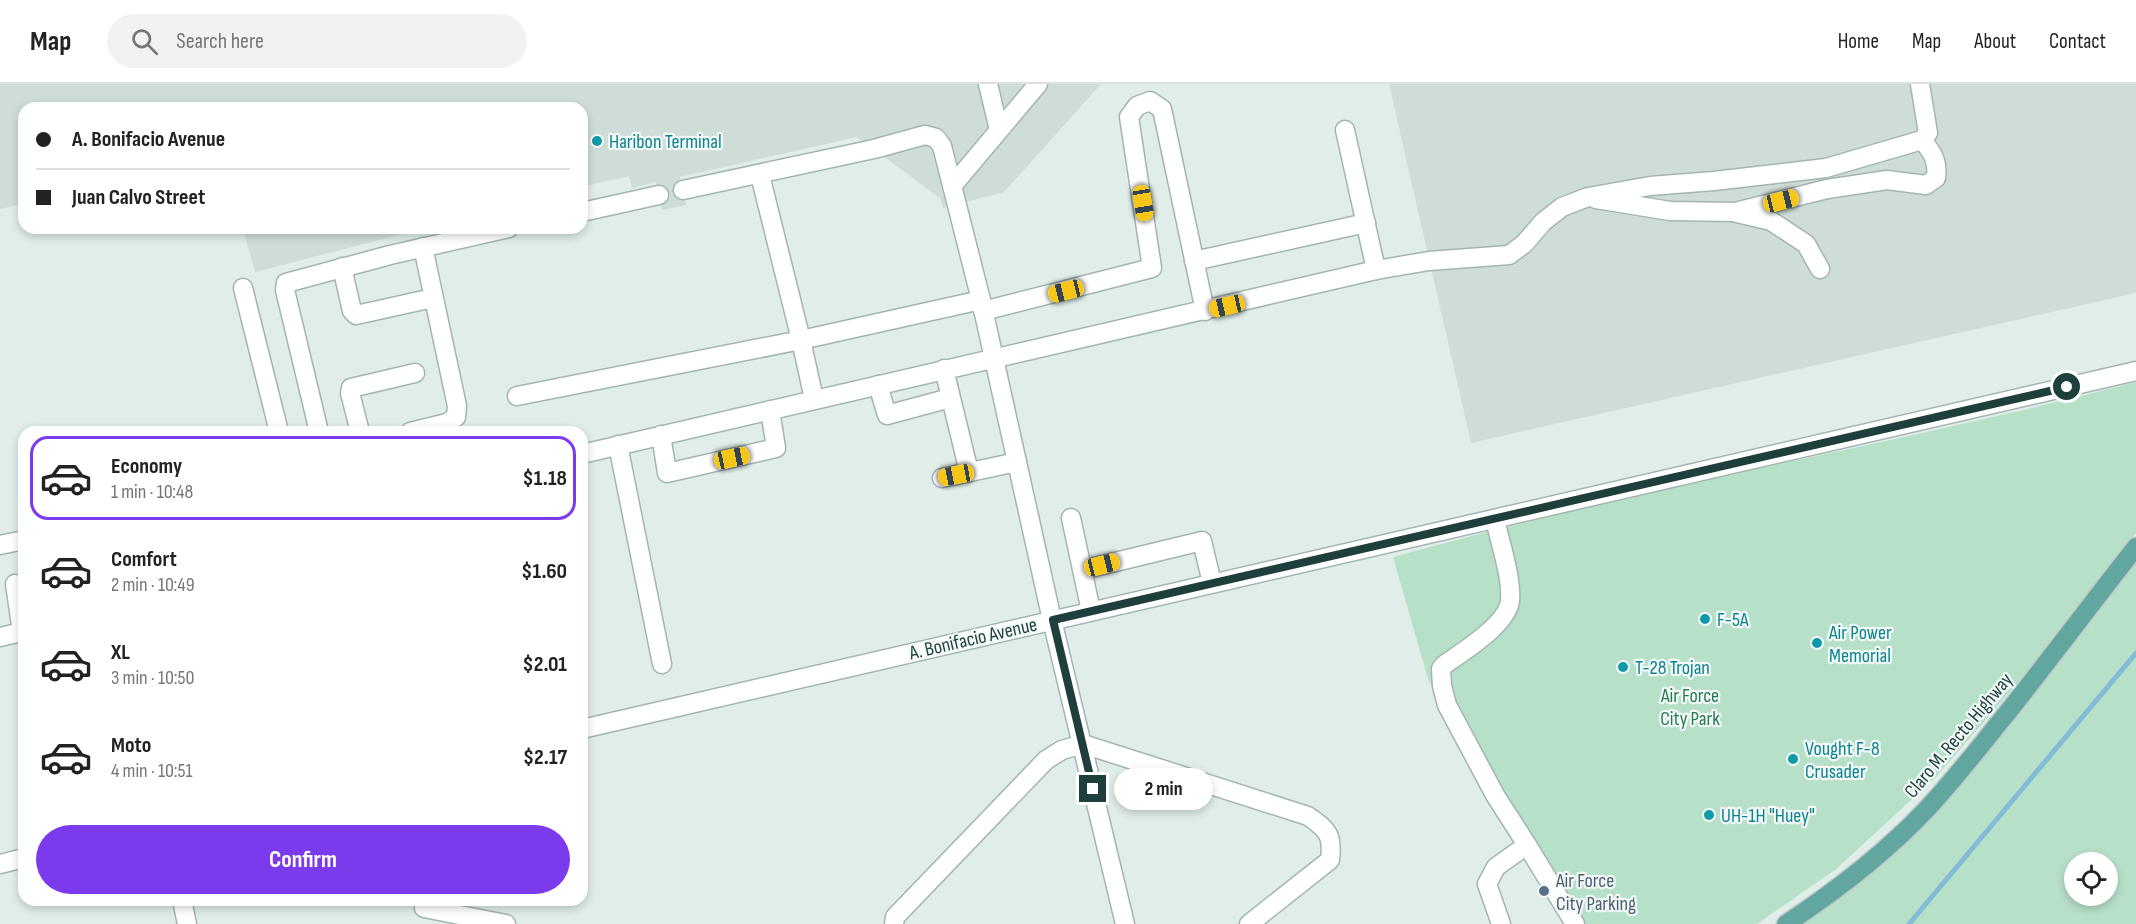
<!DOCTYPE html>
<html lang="en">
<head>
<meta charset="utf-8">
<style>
  body { margin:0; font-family:"Sofia Sans Condensed",sans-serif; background:#f2f2f2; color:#222; height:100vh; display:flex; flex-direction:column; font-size:22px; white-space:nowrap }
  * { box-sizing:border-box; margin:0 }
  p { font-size:20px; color:#767676 }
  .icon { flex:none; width:33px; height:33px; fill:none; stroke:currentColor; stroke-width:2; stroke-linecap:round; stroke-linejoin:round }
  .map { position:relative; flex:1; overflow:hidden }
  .details { position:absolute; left:18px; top:342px; width:570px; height:480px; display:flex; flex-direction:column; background:#fff; border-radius:18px; box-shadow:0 3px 9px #0003 }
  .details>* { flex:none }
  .top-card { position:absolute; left:18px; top:18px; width:570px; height:132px; border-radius:18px; box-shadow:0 3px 9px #0003; display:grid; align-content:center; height:132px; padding:0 18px; background:#fff }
  .fabs { position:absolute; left:2064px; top:768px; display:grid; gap:12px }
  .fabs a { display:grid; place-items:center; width:54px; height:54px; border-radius:50%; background:#fff; box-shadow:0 3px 9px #0003; font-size:30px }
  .end { position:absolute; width:27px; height:27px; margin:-14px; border:8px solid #1f3f3c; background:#fff; box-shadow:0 0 0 3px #fff }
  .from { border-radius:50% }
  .bubble { position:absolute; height:42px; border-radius:21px; background:#fff; box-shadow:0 3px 9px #0003; font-size:20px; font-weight:700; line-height:42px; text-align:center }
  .car { position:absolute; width:18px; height:36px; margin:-18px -9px; border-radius:8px; box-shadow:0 0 4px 2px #0007; background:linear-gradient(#f5c518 24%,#345 0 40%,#f5c518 0 76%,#345 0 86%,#f5c518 0) }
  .top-card b { display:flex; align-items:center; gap:21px; height:57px; font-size:22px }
  .top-card b+b { border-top:2px solid #e0e0e0 }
  .top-card i { width:15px; height:15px; background:#222 }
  ul { padding:10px 0 0; list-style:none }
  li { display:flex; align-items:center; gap:18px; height:84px; margin:0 12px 9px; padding:0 6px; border:3px solid transparent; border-radius:18px }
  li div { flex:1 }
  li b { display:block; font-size:22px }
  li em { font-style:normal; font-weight:700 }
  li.active { border-color:#7c3aed }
  li>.icon { width:54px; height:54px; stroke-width:1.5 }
  .button { display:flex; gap:12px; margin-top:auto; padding:12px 18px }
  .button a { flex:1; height:69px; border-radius:36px; background:#7c3aed; color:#fff; font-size:24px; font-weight:700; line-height:69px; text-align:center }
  header { display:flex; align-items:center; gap:36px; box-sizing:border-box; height:84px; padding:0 30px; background:#fff; border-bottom:2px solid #e0e0e0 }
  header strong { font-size:28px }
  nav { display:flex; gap:33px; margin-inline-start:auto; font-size:21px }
  .search { width:420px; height:54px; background:#f2f2f2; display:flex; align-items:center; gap:15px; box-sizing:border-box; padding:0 21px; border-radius:33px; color:#767676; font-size:22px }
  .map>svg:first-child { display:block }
  .built { fill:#cfddd9 }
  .green { fill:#b7e0c9; fill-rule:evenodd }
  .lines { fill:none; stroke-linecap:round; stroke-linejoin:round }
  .stream { stroke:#83bcd7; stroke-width:5 }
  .minor-casing { stroke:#a3b5b2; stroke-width:21 }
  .major-casing { stroke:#c0c9c8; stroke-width:21 }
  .minor { stroke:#fff; stroke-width:18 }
  .major { stroke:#61a7a0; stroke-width:18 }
  .route { stroke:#1f3f3c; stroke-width:8 }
  .culture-dot { fill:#0f9aa8; stroke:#f2f9f6; stroke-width:2 }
  .service-dot { fill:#5c6f8a; stroke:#f2f9f6; stroke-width:2 }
  .labels { text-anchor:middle; stroke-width:4.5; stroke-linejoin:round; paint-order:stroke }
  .culture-label { font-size:20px; fill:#0d838f; stroke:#f2f9f6; text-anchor:start }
  .street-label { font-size:20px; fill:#1f3f3c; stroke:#f2f9f6 }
  .park-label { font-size:20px; fill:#267a54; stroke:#f2f9f6 }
  .service-label { font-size:20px; fill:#4e5e75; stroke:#f2f9f6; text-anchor:start }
</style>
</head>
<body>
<header>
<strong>Map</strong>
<div class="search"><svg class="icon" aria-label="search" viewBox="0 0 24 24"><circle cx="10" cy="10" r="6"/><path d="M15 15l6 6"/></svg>Search here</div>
<nav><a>Home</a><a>Map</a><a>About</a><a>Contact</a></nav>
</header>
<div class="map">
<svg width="2136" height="840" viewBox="0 0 2136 840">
  <rect width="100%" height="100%" fill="#e1ede9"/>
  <g class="built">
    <polygon points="0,0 1101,0 1004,108 943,124 940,114 857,53 680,93 686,121 662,126 656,98 632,104 629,92 582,103 582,24 24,24 24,120 0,125"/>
    <polygon points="1389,0 2136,0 2136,209 1471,359"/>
    <polygon points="243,144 418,144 387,154 255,188"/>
  </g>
  <g class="green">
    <path d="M2136,298v151l-75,100 -125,144 -101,93 -78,54h-190l-47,-76 -92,-169 -35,-122c87,-24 173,-45 260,-65 161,-37 323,-68 483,-110z"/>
    <path d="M2136,479v361h-335l87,-65 49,-52 125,-150zM2074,778h34v34h-34z"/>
  </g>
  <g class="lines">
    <polyline class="stream" points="1909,840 2136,569"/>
    <g class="minor-casing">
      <g id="minor">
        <polyline points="988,0 999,46"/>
        <polyline points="1345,46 1376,186"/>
        <polyline points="760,91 801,256 814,315"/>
        <polyline points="953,101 1038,0"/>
        <polyline points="683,106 874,65 925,51 936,54 942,62 981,216 1052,536 1125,840"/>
        <path d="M1596,115l74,12 65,1 92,-23 60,-9 39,5 10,-7c2,-17 -3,-25 -14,-38"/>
        <polyline points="582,128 659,111"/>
        <polyline points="1737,129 1771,137 1806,160 1820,185"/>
        <polyline points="1194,177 1366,139"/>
        <polyline points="342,183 352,227 356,231 433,214"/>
        <polyline points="243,204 279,348"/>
        <polyline points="983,227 1152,184 1129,33 1137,22 1150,17 1162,25 1205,227"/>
        <polyline points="944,285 969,388"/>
        <polyline points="878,301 887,331 950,314"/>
        <polyline points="517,312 801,256 981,216"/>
        <polyline points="319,348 285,206 286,199 390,171 509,144"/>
        <polyline points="360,348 350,309 351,304 415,289"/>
        <polyline points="410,348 447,339 456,333 457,322 423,163"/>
        <polyline points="661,351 667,389 776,364 770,326"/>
        <polyline points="618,361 662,580"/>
        <polyline points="582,370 1376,186 1429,177 1509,171 1524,160 1543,138 1562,123 1588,113 1650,102 1714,97 1826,84 1922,56 1928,49 1920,0"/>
        <polyline points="942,394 1017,378"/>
        <polyline points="1071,434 1091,527"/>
        <path d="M1495,435c5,24 17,58 15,82 -3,24 -48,51 -66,64l-3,4 1,17 5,19 48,90 32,50"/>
        <polyline points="0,461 24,456"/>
        <polyline points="1082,486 1202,457 1212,499"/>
        <polyline points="0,553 22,548 15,500"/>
        <polyline points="582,645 2136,287"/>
        <polyline points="0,780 24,774"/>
        <polyline points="182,816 187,840"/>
        <polyline points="424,824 506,840"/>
        <path d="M894,840l1,-7 151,-157 16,-10 21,-6 225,72c20,14 25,19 22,44l-81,64"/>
        <polyline points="1501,840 1487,800 1496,783 1527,761 1575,840"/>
      </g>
    </g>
    <g class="major-casing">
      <path id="major" d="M1786,840c50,-33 99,-71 140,-114 26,-28 50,-58 73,-87 47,-58 91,-118 137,-176"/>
    </g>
    <use href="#minor" class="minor"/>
    <use href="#major" class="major"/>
  </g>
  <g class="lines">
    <polyline class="route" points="1093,705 1053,536 2067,303"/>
  </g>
  <g class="culture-dot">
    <circle cx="597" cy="57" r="6"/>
    <circle cx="1705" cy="535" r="6"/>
    <circle cx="1817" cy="559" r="6"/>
    <circle cx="1623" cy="583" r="6"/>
    <circle cx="1793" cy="675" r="6"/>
    <circle cx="1709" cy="731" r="6"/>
  </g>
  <circle class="service-dot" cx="1544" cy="807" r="6"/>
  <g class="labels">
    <g class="culture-label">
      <text x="609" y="64">Haribon Terminal</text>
      <text x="1717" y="542">F-5A</text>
      <text x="1829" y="555">Air Power<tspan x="1829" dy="23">Memorial</tspan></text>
      <text x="1635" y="590">T-28 Trojan</text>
      <text x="1805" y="671">Vought F-8<tspan x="1805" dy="23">Crusader</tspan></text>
      <text x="1721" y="738">UH-1H "Huey"</text>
    </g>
    <g class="street-label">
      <text transform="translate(973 554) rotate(-13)" y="7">A. Bonifacio Avenue</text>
      <text transform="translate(1958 651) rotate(-50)" y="7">Claro M. Recto Highway</text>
    </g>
    <g class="park-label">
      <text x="1690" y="618">Air Force<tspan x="1690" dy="23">City Park</tspan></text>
    </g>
    <g class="service-label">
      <text x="1556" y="803">Air Force<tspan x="1556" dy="23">City Parking</tspan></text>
    </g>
  </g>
</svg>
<div class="fabs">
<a><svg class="icon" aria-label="locate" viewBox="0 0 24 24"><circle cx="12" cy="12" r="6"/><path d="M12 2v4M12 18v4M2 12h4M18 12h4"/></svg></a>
</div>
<i class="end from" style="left:2067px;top:303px"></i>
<i class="end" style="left:1093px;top:705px"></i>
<div class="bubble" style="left:1114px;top:684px;width:99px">2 min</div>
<i class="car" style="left:1781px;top:117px;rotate:76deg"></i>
<i class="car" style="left:1143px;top:119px;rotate:171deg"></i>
<i class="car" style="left:1066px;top:207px;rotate:256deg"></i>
<i class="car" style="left:1227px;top:222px;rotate:257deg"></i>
<i class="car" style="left:732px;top:374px;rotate:78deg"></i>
<i class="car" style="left:956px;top:391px;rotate:259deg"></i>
<i class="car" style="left:1102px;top:481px;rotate:76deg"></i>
<div class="top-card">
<b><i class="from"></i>A. Bonifacio Avenue</b>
<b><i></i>Juan Calvo Street</b>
</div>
<section class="details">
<ul>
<li class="active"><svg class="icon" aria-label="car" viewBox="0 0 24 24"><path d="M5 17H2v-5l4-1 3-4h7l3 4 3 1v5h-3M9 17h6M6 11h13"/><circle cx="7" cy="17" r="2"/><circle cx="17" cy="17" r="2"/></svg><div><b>Economy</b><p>1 min · 10:48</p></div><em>$1.18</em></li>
<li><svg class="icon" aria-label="car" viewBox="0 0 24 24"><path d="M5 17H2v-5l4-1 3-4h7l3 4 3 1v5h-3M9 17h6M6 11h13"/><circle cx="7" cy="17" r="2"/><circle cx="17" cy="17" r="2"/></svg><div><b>Comfort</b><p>2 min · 10:49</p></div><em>$1.60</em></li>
<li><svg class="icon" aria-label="car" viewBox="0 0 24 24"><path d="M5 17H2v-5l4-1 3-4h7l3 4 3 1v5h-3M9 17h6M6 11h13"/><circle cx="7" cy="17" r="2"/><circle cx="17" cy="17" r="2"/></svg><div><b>XL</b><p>3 min · 10:50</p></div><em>$2.01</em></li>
<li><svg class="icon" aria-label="car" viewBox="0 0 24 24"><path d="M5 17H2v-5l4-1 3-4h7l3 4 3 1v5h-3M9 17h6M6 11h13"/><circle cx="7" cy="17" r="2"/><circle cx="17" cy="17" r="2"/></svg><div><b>Moto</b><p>4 min · 10:51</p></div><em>$2.17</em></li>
</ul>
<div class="button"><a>Confirm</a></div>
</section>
</div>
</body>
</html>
